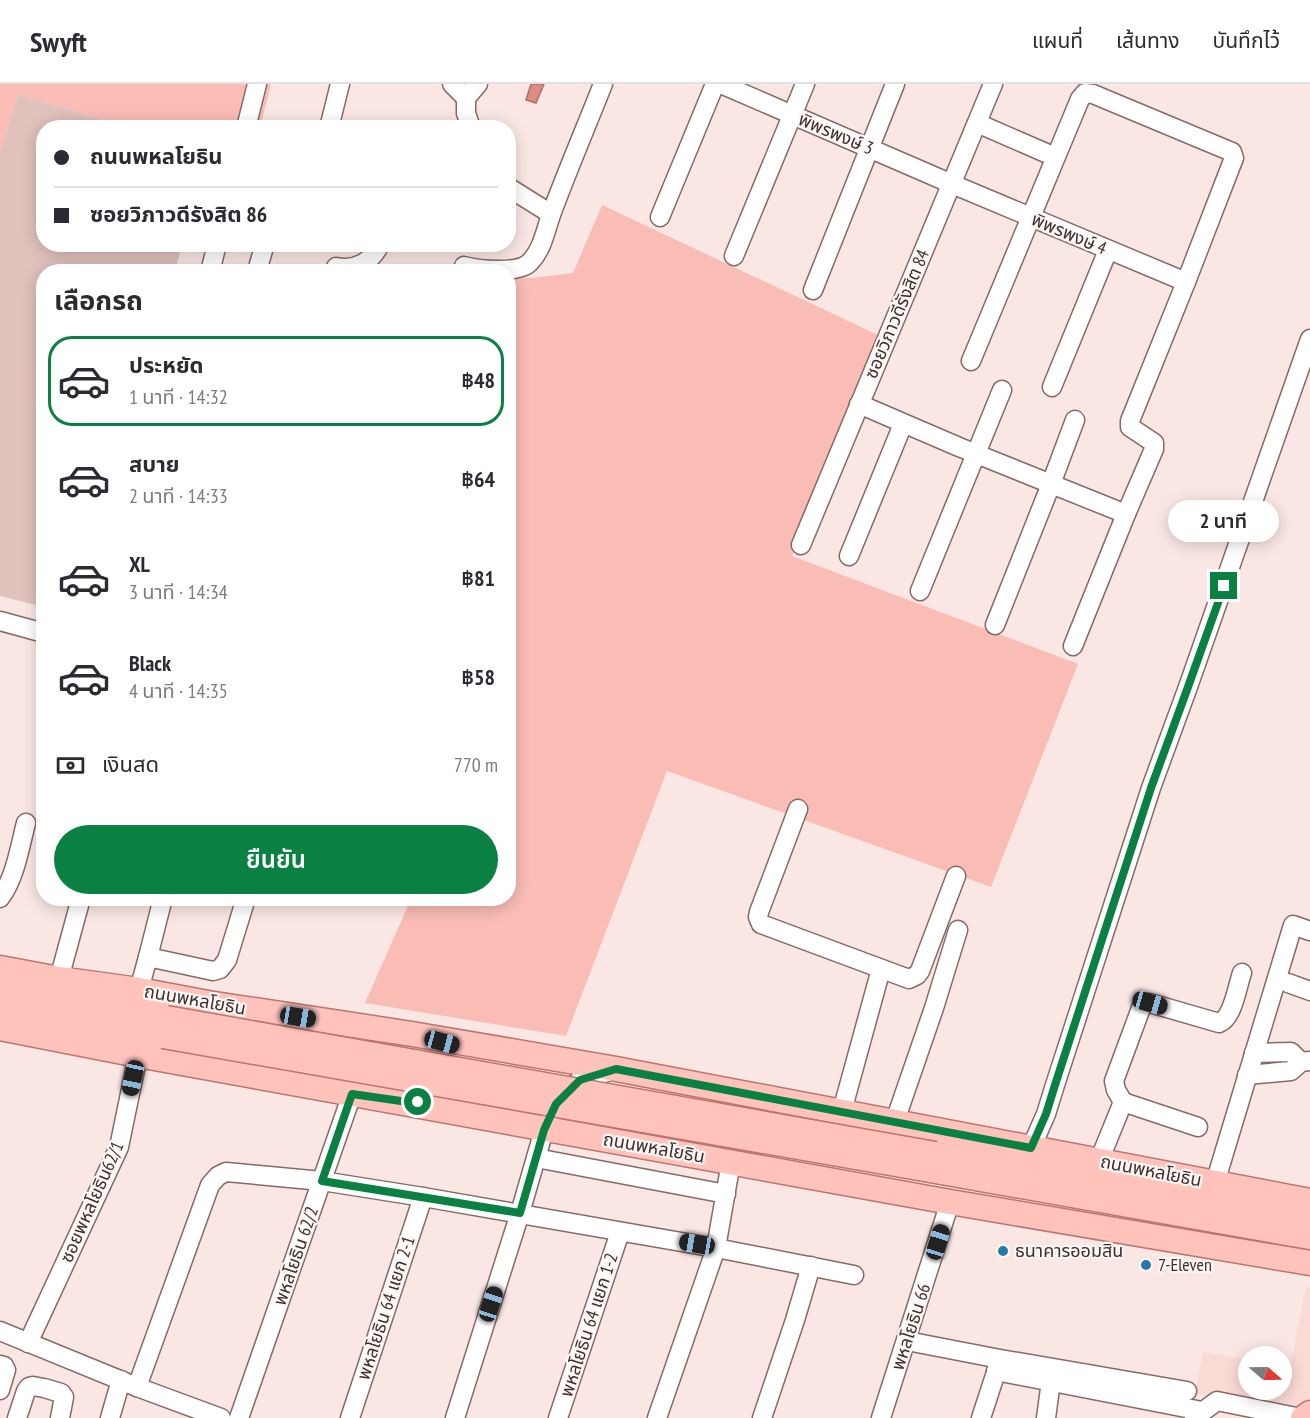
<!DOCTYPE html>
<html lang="th">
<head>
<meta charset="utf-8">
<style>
  body { margin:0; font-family:"PT Sans Narrow","Noto Sans Thai",sans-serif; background:#f7f7f7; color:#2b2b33; height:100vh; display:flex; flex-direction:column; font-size:22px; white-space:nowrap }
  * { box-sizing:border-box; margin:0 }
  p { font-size:20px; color:#7c7c81 }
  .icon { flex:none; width:33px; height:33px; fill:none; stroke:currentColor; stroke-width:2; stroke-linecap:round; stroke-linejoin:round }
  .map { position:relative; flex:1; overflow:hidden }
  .side { position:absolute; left:36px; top:180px; width:480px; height:642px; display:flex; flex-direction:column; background:#fff; border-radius:24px; box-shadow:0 3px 15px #0003 }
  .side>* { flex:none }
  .guide { position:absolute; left:36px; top:36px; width:480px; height:132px; border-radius:24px; box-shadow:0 3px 15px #0003; display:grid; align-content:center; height:132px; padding:0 18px; background:#fff }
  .needle { width:39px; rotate:110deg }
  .buttons { position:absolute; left:1238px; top:1262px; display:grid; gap:12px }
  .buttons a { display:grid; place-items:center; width:54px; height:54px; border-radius:50%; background:#fff; box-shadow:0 3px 15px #0003; font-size:30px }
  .end { position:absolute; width:27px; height:27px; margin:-14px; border:8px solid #0b8043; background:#fff; box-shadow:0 0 0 3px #fff }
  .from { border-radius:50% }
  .bubble { position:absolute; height:42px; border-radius:21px; background:#fff; box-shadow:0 3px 15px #0003; font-size:20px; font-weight:600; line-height:42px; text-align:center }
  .car { position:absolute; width:18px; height:36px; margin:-18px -9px; border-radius:8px; box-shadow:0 0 4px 2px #0007; background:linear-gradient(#222 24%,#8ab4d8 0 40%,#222 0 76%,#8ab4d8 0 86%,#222 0) }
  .guide b { display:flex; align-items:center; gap:21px; height:57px; font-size:22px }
  .guide b+b { border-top:2px solid #e1e1e2 }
  .guide i { width:15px; height:15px; background:#2b2b33 }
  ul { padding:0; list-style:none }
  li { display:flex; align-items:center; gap:18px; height:90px; margin:0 12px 9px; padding:0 6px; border:3px solid transparent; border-radius:24px }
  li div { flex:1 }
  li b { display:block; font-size:22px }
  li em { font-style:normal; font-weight:600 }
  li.on { border-color:#0b8043 }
  li>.icon { width:54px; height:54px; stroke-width:1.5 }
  h2 { padding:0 18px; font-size:27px; line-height:72px }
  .pay { display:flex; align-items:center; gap:15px; height:66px; padding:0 18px; font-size:22px }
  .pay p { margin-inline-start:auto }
  .primary-button { display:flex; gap:12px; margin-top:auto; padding:12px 18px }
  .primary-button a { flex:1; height:69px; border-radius:36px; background:#0b8043; color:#fff; font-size:24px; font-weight:600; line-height:69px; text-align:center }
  header { display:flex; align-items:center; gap:36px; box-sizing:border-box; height:84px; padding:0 30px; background:#fff; border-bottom:2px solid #e1e1e2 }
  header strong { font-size:28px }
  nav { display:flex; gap:33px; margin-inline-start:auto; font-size:21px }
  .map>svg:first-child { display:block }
  .built { fill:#fadad5 }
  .green { fill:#f9bdb5 }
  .water { fill:#de8b81; stroke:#ad6f68; stroke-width:1.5 }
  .building { fill:#e0c1bc }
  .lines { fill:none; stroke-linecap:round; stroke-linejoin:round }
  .minor-casing { stroke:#866a66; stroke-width:21 }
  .major-casing { stroke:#bb756d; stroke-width:27 }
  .minor { stroke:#fff; stroke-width:18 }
  .major { stroke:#ffc3bc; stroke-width:24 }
  .major-bridge-casing { stroke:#bb756d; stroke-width:27; stroke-linecap:butt }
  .major-bridge { stroke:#ffc3bc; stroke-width:24 }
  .route { stroke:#0b8043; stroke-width:8 }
  .poi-dot { fill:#247baa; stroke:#fef7f6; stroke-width:2 }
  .labels { text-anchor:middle; stroke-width:4.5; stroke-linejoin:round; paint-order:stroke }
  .street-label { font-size:18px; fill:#3c2f2e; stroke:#fef7f6 }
  .poi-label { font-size:18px; fill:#3c2f2e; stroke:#fef7f6; text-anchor:start }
</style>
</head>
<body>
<header>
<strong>Swyft</strong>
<nav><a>แผนที่</a><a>เส้นทาง</a><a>บันทึกไว้</a></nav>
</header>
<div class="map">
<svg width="1310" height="1334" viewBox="0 0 1310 1334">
  <rect width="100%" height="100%" fill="#fae7e4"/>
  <polygon class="built" points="1306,1203 1310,1204 1310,1315 1295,1327 1195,1310 1203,1268 1248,1276 1248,1305 1281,1305 1281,1281 1290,1283"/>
  <g class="green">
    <polygon points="0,0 271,0 260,44 130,43 18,11 0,69"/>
    <polygon points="602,121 878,251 792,472 1078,580 991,803 667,687 566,952 365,919 411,815 508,814 509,194 532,194 573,189"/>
  </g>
  <polygon class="water" points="531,0 544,0 536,19 526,16"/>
  <polygon class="building" points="18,11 119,40 119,44 44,44 44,160 182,160 175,188 44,188 44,523 0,512 0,69"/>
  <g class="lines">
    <g class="minor-casing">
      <g id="minor">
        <polyline points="452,0 466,14 478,0"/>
        <polyline points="721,0 952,100 1186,198"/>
        <polyline points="466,14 466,29 471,44"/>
        <polyline points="977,39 1046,69"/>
        <polyline points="246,44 257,0"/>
        <polyline points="329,44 340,0"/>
        <polyline points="508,103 551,130"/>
        <polyline points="660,133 715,0"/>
        <polyline points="734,172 805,0"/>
        <polyline points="259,180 265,160"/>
        <path d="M464,182c14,4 56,8 66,-4 13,-13 16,-34 22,-50 16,-43 34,-85 51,-128"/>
        <path d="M336,183c19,4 36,-5 44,-23"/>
        <polyline points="210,188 217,160"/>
        <polyline points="813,206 895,0"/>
        <polyline points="971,277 1080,15 1085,9 1093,10 1232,68 1234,74 1232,79 1186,198 1130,337 1130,343 1154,359 1154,365 1126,430 1073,562"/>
        <polyline points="1052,303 1108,166"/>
        <polyline points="859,320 959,363 1126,430"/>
        <polyline points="801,461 993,0"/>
        <polyline points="849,472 903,340"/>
        <polyline points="920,507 1002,306"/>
        <polyline points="0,537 44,549"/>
        <polyline points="995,541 1051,400 1075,336"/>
        <polyline points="798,725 759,828 758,833 761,840 909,895 917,891 920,887 956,792"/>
        <path d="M0,814c15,-19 20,-52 26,-75"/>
        <polyline points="148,873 163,814"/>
        <polyline points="59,895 81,814"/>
        <polyline points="1288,899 1310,907"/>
        <polyline points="139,906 148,873 213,887 220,885 227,876 246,814"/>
        <polyline points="1254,969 1291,968 1301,978"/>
        <polyline points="1247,991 1291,987 1301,978 1310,977"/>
        <polyline points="566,1010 580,996 614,986"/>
        <polyline points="1123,1018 1198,1043"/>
        <polyline points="842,1027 881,885"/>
        <polyline points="895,1037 934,924 958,846"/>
        <polyline points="1031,1064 1046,1030 1055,1001 1151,704 1188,603 1310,255"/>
        <polyline points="536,1074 726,1110"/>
        <path d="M1099,1077l24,-59 -7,-12 -2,-9 27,-73 5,-5h4l69,20c14,-5 18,-36 23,-50"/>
        <polyline points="1215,1099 1293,841 1310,847"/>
        <polyline points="0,1247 137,1303 221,1334"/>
        <polyline points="907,1257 1000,1275 1187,1307"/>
        <polyline points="28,1259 119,1063 138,971"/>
        <polyline points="0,1281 4,1282 6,1286 0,1306"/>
        <polyline points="996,1287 1202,1327"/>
        <polyline points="137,1303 210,1101 218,1092 226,1088 322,1097 423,1113 716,1164 854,1191"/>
        <polyline points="17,1334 26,1307 29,1303 33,1302 44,1304 61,1309 64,1313 60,1334"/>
        <polyline points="110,1334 121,1296"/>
        <polyline points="239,1334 352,1010"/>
        <polyline points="350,1334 423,1113"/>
        <polyline points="455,1334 520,1129 544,1046 550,1033"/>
        <polyline points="558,1334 620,1148"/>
        <polyline points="657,1334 716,1164 731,1078"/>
        <polyline points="762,1334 795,1236 811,1182"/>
        <polyline points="881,1334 950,1118"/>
        <polyline points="981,1334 1000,1276"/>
        <polyline points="1046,1334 1051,1297"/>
        <polyline points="1194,1334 1217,1317 1301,1334"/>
      </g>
    </g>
    <g class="major-casing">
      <g id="major">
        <polyline points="0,884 59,895 139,906 208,919 412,950 616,985 1310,1117"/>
        <polyline points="0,904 166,934"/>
        <polyline points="0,923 163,952"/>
        <polyline points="0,944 138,971 950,1118 1310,1179"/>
        <polyline points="935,1070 1310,1136"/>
        <polyline points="930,1086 1310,1153"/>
        <polyline points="1303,1334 1310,1329"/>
      </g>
    </g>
    <use href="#minor" class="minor"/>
    <use href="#major" class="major"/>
    <g class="major-bridge-casing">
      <g id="major-bridge">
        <polyline points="166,934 935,1070"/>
        <polyline points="163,952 930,1086"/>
      </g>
    </g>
    <use href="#major-bridge" class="major-bridge"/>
  </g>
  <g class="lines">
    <polyline class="route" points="418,1018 401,1017 352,1010 322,1097 520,1129 544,1046 556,1020 580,996 616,985 1031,1064 1046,1030 1055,1001 1151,704 1188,603 1224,502"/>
  </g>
  <g class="poi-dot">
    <circle cx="1003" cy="1167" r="6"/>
    <circle cx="1146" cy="1181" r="6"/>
  </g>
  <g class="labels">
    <g class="street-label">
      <text transform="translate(836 50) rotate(23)" y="6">พิพรพงษ์ 3</text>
      <text transform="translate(1069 150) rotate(23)" y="6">พิพรพงษ์ 4</text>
      <text transform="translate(897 230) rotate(-67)" y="6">ซอยวิภาวดีรังสิต 84</text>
      <text transform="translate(195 916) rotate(10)" y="6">ถนนพหลโยธิน</text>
      <text transform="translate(654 1064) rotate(10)" y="6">ถนนพหลโยธิน</text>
      <text transform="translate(1151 1087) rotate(11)" y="6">ถนนพหลโยธิน</text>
      <text transform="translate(92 1118) rotate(-66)" y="6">ซอยพหลโยธิน62/1</text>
      <text transform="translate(296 1172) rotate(-71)" y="6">พหลโยธิน 62/2</text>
      <text transform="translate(386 1224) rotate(-72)" y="6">พหลโยธิน 64 แยก 2-1</text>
      <text transform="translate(589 1241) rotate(-72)" y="6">พหลโยธิน 64 แยก 1-2</text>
      <text transform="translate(911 1243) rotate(-72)" y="6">พหลโยธิน 66</text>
    </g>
    <g class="poi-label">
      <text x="1015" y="1173">ธนาคารออมสิน</text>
      <text x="1158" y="1187">7-Eleven</text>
    </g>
  </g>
</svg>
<div class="buttons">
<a><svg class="needle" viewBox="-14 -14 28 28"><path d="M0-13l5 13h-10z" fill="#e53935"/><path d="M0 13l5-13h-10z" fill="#7c7c81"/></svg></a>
</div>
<i class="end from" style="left:418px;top:1018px"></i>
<i class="end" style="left:1224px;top:502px"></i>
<div class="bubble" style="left:1168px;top:416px;width:111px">2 นาที</div>
<i class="car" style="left:1150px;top:919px;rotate:106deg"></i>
<i class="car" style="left:298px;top:933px;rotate:99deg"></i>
<i class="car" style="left:442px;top:958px;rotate:105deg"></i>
<i class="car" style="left:133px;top:994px;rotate:192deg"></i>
<i class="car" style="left:938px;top:1158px;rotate:17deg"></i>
<i class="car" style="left:697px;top:1160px;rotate:279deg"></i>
<i class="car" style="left:491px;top:1220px;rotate:18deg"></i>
<div class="guide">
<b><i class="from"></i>ถนนพหลโยธิน</b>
<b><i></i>ซอยวิภาวดีรังสิต 86</b>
</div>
<section class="side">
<h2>เลือกรถ</h2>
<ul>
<li class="on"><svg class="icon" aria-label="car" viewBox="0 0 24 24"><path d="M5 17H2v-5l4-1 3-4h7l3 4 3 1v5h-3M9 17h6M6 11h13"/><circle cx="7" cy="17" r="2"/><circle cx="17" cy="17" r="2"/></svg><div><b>ประหยัด</b><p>1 นาที · 14:32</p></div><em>฿48</em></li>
<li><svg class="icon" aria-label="car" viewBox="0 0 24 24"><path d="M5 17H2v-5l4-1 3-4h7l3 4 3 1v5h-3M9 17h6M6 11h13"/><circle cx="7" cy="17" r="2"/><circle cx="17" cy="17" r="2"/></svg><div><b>สบาย</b><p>2 นาที · 14:33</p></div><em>฿64</em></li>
<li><svg class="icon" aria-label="car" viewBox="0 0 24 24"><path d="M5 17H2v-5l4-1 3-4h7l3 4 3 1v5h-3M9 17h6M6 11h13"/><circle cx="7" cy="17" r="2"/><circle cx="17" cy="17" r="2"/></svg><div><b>XL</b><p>3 นาที · 14:34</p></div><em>฿81</em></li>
<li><svg class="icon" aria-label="car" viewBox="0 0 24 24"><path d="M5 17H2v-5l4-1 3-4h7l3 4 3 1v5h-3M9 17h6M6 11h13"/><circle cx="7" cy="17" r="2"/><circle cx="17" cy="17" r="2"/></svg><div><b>Black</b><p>4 นาที · 14:35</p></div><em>฿58</em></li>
</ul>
<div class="pay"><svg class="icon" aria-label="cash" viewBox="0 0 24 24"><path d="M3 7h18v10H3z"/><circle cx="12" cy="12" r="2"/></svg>เงินสด<p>770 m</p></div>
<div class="primary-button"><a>ยืนยัน</a></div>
</section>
</div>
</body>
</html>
